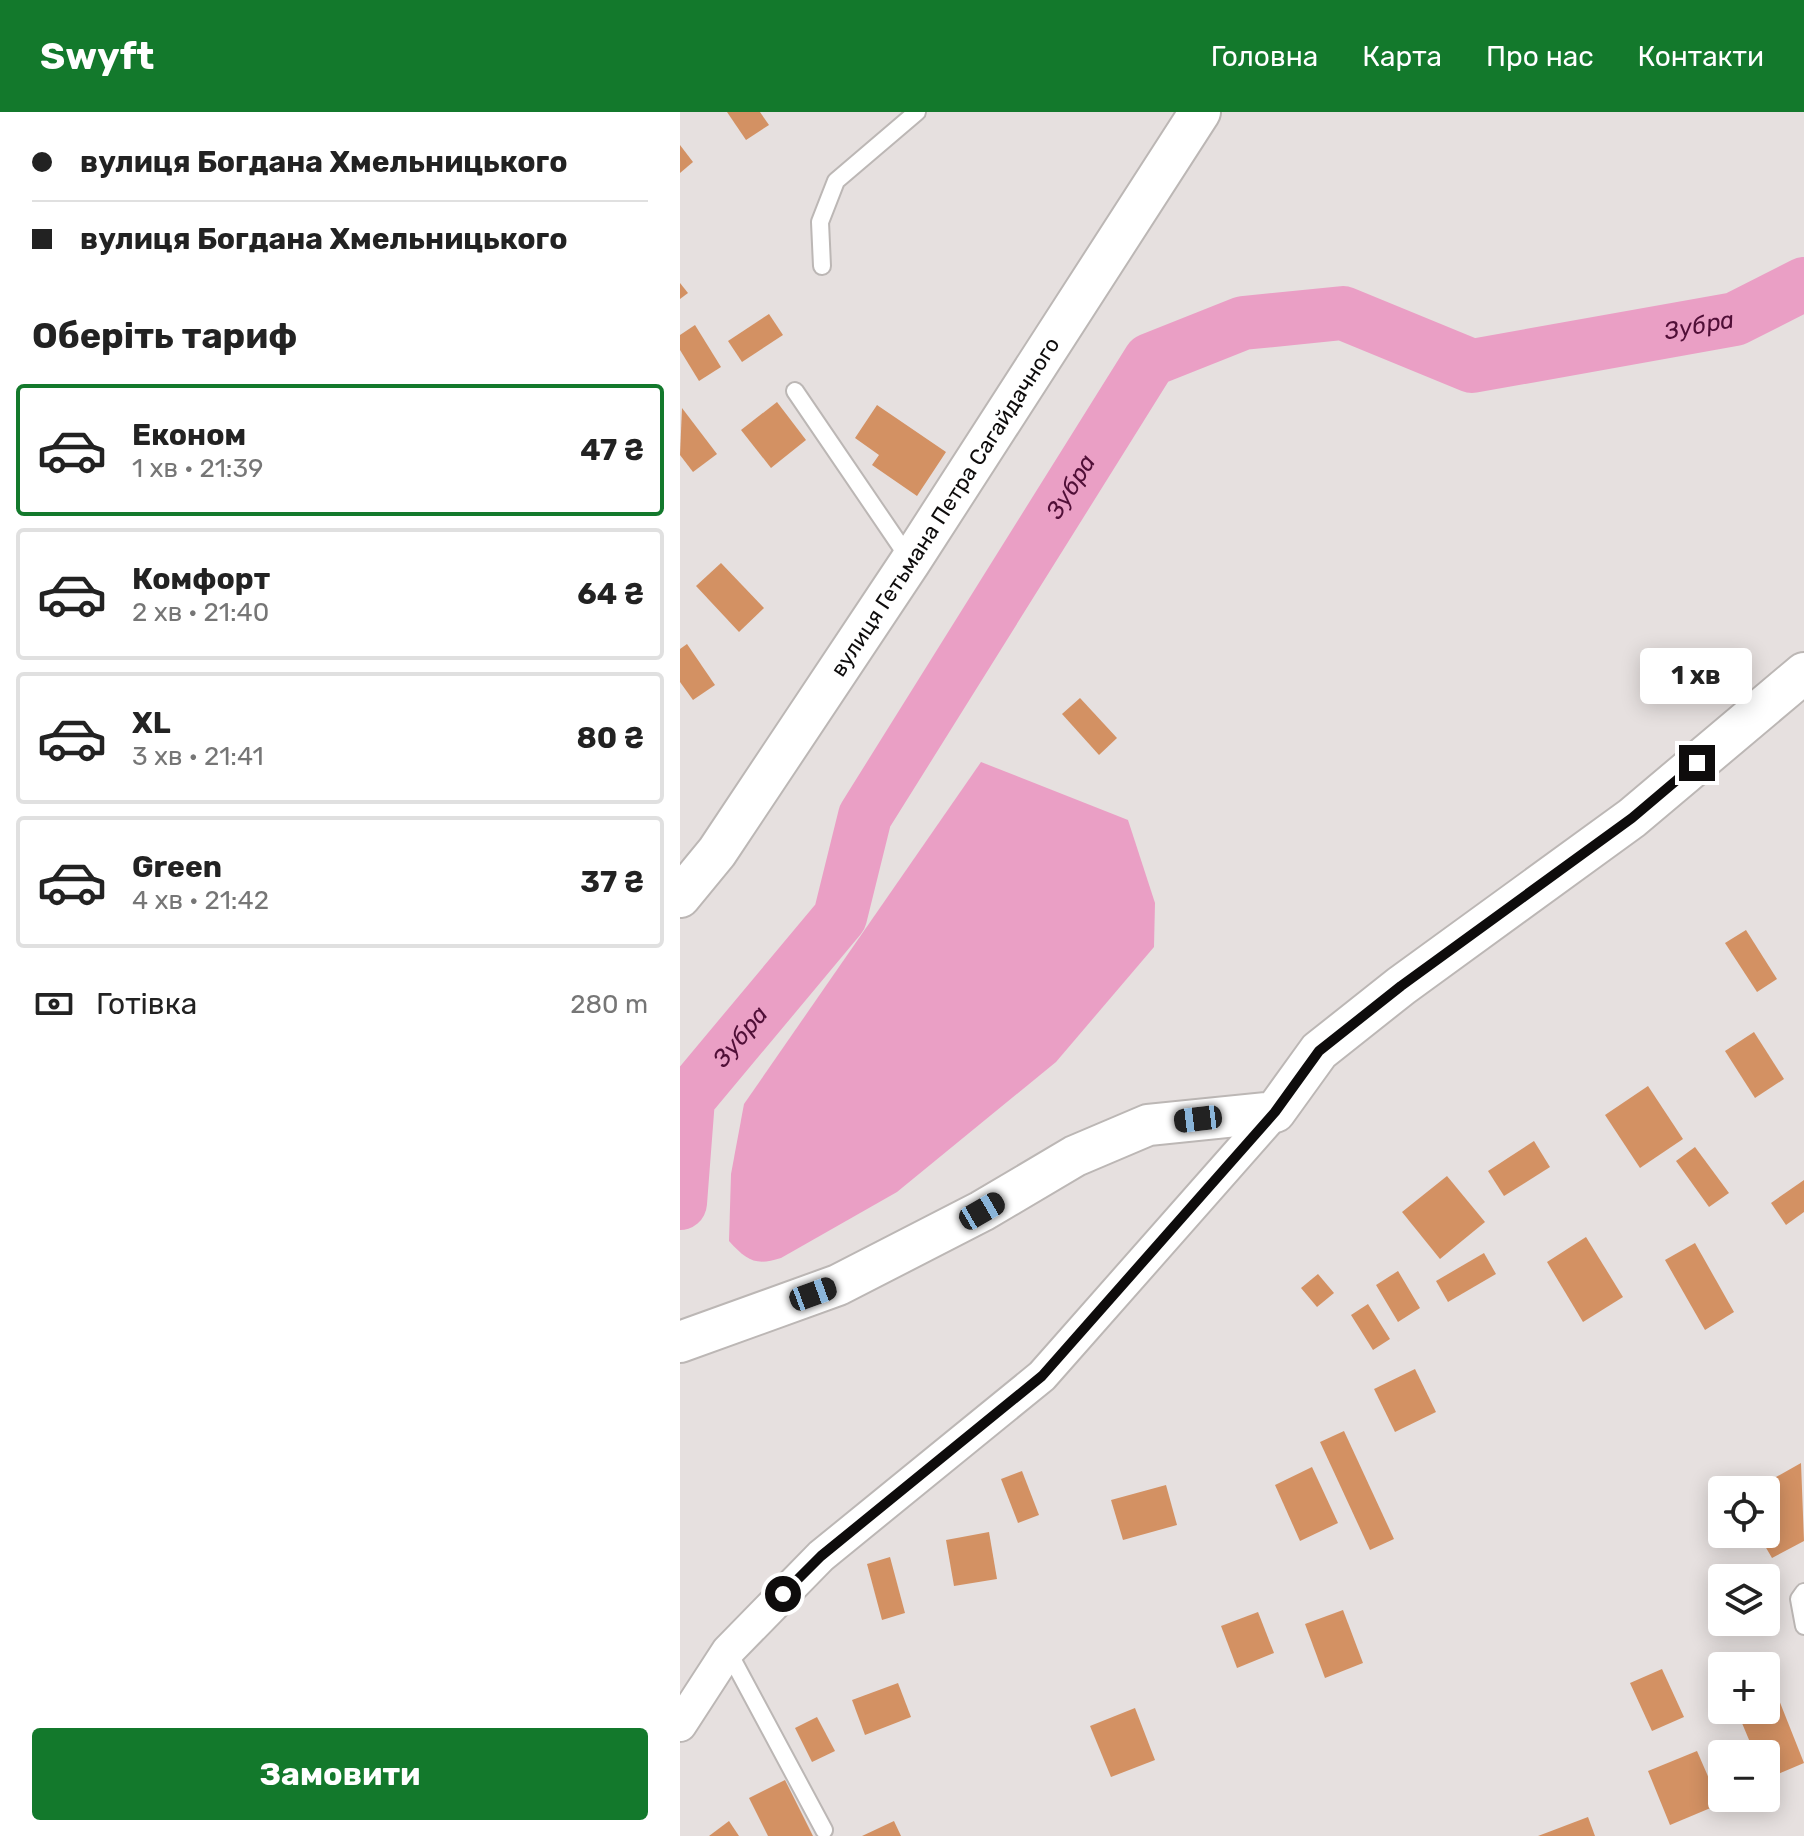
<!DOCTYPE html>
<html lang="uk">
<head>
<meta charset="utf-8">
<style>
  body { margin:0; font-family:Rubik,sans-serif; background:#f6f6f6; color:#222; height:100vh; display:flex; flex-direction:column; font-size:30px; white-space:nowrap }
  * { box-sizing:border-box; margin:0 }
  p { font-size:26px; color:#767676 }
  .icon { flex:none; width:44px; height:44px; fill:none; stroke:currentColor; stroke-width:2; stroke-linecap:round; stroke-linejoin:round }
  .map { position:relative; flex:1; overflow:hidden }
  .sheet { display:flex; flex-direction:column; background:#fff; width:680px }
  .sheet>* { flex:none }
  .top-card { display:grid; align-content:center; height:176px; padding:0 32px; background:#fff }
  .tools { position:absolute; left:1028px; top:1364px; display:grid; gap:16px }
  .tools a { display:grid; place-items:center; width:72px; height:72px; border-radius:8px; background:#fff; box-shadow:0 4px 20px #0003; font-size:40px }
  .end { position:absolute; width:36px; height:36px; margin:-18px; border:10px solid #0e0c0c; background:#fff; box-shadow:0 0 0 4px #fff }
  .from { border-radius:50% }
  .bubble { position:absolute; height:56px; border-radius:8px; background:#fff; box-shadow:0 4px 20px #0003; font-size:26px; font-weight:700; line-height:56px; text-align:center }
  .car { position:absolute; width:24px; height:48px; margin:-24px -12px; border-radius:10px; box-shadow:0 0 6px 2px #0007; background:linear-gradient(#222 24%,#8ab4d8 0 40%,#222 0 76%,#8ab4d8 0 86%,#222 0) }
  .top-card b { display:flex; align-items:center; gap:28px; height:76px; font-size:30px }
  .top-card b+b { border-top:2px solid #e0e0e0 }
  .top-card i { width:20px; height:20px; background:#222 }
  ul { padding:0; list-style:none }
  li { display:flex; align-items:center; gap:24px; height:132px; margin:0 16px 12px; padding:0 16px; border:4px solid #e0e0e0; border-radius:8px }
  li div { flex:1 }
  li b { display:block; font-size:30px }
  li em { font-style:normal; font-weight:700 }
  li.selected { border-color:#13792c }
  li>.icon { width:72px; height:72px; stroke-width:1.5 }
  h2 { padding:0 32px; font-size:36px; line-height:96px }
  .pay { display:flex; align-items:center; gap:20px; height:88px; padding:0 32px; font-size:30px }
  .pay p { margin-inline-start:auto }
  .primary-button { display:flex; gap:16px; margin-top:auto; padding:16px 32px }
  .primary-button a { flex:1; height:92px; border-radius:8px; background:#13792c; color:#fff; font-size:32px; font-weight:700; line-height:92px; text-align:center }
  header { display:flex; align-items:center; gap:48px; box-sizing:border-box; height:112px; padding:0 40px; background:#13792c; color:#fff }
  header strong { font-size:38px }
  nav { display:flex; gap:44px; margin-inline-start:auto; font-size:28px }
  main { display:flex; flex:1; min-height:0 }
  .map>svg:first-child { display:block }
  .water { fill:#ea9fc5 }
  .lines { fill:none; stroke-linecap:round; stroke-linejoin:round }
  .river { stroke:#ea9fc5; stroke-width:54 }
  .building { fill:#d39163 }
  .service-casing { stroke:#bcb7b5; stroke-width:20 }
  .minor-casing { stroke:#bcb7b5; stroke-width:36 }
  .tertiary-casing { stroke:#bcb7b5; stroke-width:44 }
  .service { stroke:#fff; stroke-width:16 }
  .minor { stroke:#fff; stroke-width:32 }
  .tertiary { stroke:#fff; stroke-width:40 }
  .route { stroke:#0e0c0c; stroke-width:10 }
  .labels { text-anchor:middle; stroke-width:8; stroke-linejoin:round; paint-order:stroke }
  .street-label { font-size:22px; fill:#0e0c0c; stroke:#e6e0df }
  .water-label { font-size:24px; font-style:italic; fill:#500f37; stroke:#e6e0df }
</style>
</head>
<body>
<header>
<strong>Swyft</strong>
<nav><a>Головна</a><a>Карта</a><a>Про нас</a><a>Контакти</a></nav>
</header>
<main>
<section class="sheet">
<div class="top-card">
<b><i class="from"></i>вулиця Богдана Хмельницького</b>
<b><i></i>вулиця Богдана Хмельницького</b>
</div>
<h2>Оберіть тариф</h2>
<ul>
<li class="selected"><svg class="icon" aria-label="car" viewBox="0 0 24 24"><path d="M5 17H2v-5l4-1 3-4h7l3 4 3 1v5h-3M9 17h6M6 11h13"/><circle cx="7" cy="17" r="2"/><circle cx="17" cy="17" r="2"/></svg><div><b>Економ</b><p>1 хв · 21:39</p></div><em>47 ₴</em></li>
<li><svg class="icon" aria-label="car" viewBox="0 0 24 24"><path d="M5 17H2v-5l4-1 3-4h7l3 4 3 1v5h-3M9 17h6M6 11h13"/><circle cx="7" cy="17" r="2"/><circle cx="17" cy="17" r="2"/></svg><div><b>Комфорт</b><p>2 хв · 21:40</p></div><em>64 ₴</em></li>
<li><svg class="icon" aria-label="car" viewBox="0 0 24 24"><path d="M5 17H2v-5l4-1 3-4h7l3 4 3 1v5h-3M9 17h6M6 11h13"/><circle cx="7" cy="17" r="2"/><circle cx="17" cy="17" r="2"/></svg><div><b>XL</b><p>3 хв · 21:41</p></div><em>80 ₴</em></li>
<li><svg class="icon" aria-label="car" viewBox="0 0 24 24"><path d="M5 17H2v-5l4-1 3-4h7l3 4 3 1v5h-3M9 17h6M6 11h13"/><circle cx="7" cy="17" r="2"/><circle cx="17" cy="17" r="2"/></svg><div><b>Green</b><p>4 хв · 21:42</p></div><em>37 ₴</em></li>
</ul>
<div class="pay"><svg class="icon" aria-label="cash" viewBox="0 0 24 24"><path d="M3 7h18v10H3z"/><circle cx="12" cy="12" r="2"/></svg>Готівка<p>280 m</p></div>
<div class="primary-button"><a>Замовити</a></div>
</section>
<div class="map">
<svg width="1124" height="1724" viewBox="0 0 1124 1724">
  <rect width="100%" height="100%" fill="#e6e0df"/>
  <path class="water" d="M301,650l147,58 27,83 -1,44 -98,115 -159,130 -116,66c-25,8 -34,3 -52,-17l2,-67 13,-70z"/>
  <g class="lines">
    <path class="river" id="s1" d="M0,1091l8,-104 152,-182 25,-101 285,-456 93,-37 100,-10 129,53 263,-47 69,-35"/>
  </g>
  <g class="building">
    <polygon points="47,0 80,0 89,13 66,28"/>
    <polygon points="0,33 13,50 0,61"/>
    <polygon points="0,171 8,181 0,187"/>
    <polygon points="89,202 103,223 62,250 48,229"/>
    <polygon points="15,213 41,255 19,269 0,238 0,223"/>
    <polygon points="97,290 126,328 91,356 61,318"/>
    <polygon points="197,293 266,340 237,384 192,353 199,343 175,326"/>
    <polygon points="2,296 37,342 13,360 0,343"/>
    <polygon points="41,451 84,496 59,520 16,474"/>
    <polygon points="7,532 35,573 13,588 0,570 0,537"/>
    <polygon points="400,586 437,626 419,643 382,602"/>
    <polygon points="1066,818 1097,867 1077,880 1045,831"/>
    <polygon points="1074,920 1104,967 1075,986 1045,939"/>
    <polygon points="968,974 1003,1027 960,1056 925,1003"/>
    <polygon points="854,1029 870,1055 824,1084 808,1059"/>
    <polygon points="1015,1035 1049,1081 1029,1095 996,1049"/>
    <polygon points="767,1064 805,1110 760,1147 722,1100"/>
    <polygon points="1124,1068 1124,1100 1106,1113 1091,1091"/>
    <polygon points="906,1125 943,1185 903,1210 867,1150"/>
    <polygon points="1015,1131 1054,1200 1025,1218 985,1148"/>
    <polygon points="804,1141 816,1162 768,1190 756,1169"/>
    <polygon points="718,1159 740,1196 718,1210 696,1173"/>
    <polygon points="638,1162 654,1181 637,1195 621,1176"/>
    <polygon points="688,1192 710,1227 693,1238 671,1203"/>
    <polygon points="735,1257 756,1300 715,1320 694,1277"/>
    <polygon points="664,1319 714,1427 690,1438 640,1330"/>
    <polygon points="1121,1351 1124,1429 1092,1446 1078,1422 1086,1422 1086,1378 1073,1378"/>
    <polygon points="632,1355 658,1411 620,1429 595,1373"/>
    <polygon points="342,1359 359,1403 338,1411 321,1367"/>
    <polygon points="486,1373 497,1413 443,1428 431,1388"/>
    <polygon points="309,1420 317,1467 274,1474 266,1428"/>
    <polygon points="210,1445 225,1501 202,1508 187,1452"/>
    <polygon points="663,1498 683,1551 645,1566 625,1512"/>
    <polygon points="578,1500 594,1541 557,1556 541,1514"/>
    <polygon points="982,1557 1004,1605 972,1619 950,1571"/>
    <polygon points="218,1571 231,1605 185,1623 172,1588"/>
    <polygon points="1099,1588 1124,1651 1086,1667 1086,1642 1075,1642 1059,1604 1086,1598 1086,1593"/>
    <polygon points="455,1596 475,1648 431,1665 410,1614"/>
    <polygon points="137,1605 155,1639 132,1650 115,1616"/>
    <polygon points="1017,1639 1040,1692 990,1713 968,1659"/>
    <polygon points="105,1668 133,1724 88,1724 69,1686"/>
    <polygon points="908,1705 915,1724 858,1724"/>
    <polygon points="49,1709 59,1724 29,1724"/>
    <polygon points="214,1709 221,1724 182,1724"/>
  </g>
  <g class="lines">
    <g class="service-casing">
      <g id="service">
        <polyline points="142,154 140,110 156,69 237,0"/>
        <polyline points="115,279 230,448"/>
        <polyline points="1124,1480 1119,1487 1124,1514"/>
        <polyline points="48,1539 144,1718"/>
      </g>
    </g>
    <g class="minor-casing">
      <polyline id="minor" points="0,1613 48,1539 141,1444 362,1264 595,1000"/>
    </g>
    <g class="tertiary-casing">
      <g id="tertiary">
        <path id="s2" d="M0,785l37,-45 193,-290 290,-450"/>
        <polyline points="0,1230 158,1173 302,1099 395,1044 468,1013 595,1000 639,939 721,874 952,706 1124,561"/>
      </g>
    </g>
    <use href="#service" class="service"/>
    <use href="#minor" class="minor"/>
    <use href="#tertiary" class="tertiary"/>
  </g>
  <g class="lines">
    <polyline class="route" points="103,1482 141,1444 362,1264 595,1000 639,939 721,874 952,706 1017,651"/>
  </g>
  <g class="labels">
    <g class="street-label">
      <text dy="8" stroke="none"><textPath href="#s2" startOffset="472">вулиця Гетьмана Петра Сагайдачного</textPath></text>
    </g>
    <g class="water-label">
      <text dy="8" stroke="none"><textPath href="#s1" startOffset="1554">Зубра</textPath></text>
      <text dy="8" stroke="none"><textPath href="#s1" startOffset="834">Зубра</textPath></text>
      <text dy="8" stroke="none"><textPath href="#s1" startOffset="186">Зубра</textPath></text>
    </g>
  </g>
</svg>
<div class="tools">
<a><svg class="icon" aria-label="locate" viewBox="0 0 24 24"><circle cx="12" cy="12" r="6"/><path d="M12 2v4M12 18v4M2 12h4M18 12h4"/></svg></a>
<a><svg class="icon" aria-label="layers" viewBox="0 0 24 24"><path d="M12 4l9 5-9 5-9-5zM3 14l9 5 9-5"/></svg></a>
<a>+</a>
<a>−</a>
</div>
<i class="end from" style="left:103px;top:1482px"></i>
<i class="end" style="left:1017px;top:651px"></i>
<div class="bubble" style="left:960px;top:536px;width:112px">1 хв</div>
<i class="car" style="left:518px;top:1007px;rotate:263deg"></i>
<i class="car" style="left:302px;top:1099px;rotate:60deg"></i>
<i class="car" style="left:133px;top:1182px;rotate:70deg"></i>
</div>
</main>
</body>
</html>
